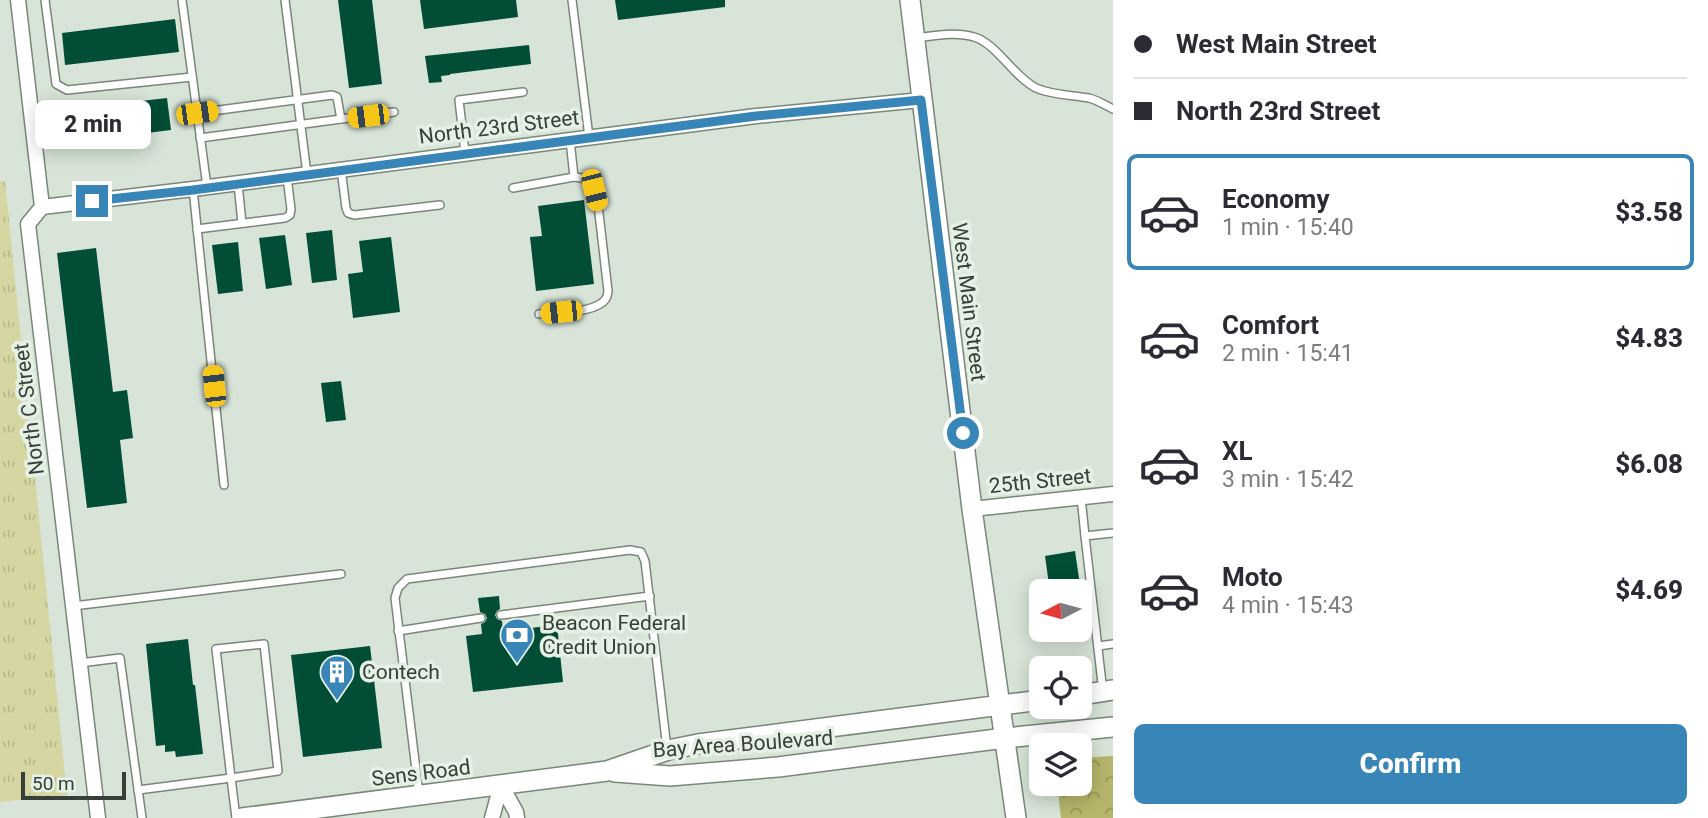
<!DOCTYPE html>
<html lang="en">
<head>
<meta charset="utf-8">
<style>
  body { margin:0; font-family:Roboto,sans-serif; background:#f7f7f7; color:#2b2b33; height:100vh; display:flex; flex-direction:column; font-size:26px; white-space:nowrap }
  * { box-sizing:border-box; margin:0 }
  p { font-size:23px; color:#7c7c81 }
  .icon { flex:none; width:38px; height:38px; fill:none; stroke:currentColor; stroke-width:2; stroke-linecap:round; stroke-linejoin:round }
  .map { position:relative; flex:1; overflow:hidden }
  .drawer { display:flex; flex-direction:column; background:#fff; width:595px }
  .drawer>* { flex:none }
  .guide { display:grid; align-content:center; height:154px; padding:0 21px; background:#fff }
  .needle { width:46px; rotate:264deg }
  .buttons { position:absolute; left:1029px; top:579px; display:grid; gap:14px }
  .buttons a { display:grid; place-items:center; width:63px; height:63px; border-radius:10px; background:#fff; box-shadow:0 4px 18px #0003; font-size:35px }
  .scale { position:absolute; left:21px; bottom:18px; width:105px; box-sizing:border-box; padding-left:7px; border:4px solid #383e39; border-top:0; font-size:19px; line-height:24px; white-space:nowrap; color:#383e39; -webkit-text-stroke:5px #e4f1e4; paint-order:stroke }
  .end { position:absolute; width:32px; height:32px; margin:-16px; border:9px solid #3885b8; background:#fff; box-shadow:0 0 0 4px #fff }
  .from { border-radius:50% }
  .bubble { position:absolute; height:49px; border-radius:10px; background:#fff; box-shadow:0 4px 18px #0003; font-size:23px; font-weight:800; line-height:49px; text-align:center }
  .car { position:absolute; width:21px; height:42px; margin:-21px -10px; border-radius:9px; box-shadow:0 0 5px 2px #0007; background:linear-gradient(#f5c518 24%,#345 0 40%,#f5c518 0 76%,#345 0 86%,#f5c518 0) }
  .guide b { display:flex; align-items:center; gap:24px; height:66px; font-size:26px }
  .guide b+b { border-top:2px solid #e1e1e2 }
  .guide i { width:18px; height:18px; background:#2b2b33 }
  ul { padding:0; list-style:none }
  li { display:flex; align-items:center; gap:21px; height:116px; margin:0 14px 10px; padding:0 7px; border:4px solid transparent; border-radius:10px }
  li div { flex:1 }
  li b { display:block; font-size:26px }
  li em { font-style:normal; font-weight:800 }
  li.selected { border-color:#3885b8 }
  li>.icon { width:63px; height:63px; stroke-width:1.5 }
  .cta { display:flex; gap:14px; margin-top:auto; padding:14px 21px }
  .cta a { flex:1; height:80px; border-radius:10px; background:#3885b8; color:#fff; font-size:28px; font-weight:800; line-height:80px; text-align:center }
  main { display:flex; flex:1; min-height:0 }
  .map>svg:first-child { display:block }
  .grass { fill:url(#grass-tufts) }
  .forest { fill:url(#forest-crowns) }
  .building { fill:#014d36 }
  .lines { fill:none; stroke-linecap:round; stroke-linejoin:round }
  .service-casing { stroke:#7a867a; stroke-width:10 }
  .minor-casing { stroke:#7a867a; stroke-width:17 }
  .secondary-casing { stroke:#7a867a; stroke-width:22 }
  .service { stroke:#fff; stroke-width:7 }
  .minor { stroke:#fff; stroke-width:14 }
  .secondary { stroke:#fff; stroke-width:19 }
  .route { stroke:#3885b8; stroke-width:9 }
  .labels { text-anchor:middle; stroke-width:7; stroke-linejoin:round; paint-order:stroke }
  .street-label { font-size:21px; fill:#383e39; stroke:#e4f1e4 }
  .poi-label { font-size:21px; fill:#383e39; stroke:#e4f1e4; text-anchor:start }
</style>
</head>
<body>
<main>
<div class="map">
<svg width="1113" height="818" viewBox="0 0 1113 818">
  <defs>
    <pattern id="grass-tufts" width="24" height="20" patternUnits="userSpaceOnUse" patternTransform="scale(1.75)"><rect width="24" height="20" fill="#d6d6a3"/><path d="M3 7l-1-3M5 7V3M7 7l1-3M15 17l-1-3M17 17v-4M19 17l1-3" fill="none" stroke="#b8b98d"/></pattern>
    <pattern id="forest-crowns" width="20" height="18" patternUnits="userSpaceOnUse" patternTransform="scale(1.75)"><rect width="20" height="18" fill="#b6b56a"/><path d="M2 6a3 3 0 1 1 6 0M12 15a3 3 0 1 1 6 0" fill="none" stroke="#959558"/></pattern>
  </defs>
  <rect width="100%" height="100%" fill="#d7e4d7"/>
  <polygon class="grass" points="5,181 67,795 0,802 0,182"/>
  <polygon class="forest" points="1113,756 1113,818 1061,818 1057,784 1080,784 1080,758"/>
  <g class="building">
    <polygon points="338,0 372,0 382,84 349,88"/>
    <polygon points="420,0 516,0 518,17 424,29"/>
    <polygon points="615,0 725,0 725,7 618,20"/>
    <polygon points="175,19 179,52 65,65 62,33"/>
    <polygon points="529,45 531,64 450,74 450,75 441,76 442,82 429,83 425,56"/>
    <polygon points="167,98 171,130 75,142 71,109"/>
    <polygon points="584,200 594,284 536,291 530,237 542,236 538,206"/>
    <polygon points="332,230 337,280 312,283 306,233"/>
    <polygon points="285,235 292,285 266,289 259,238"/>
    <polygon points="391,237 400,312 353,318 348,274 363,272 359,241"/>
    <polygon points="238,242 243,291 218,294 212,245"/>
    <polygon points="96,248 113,392 127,390 133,438 120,440 127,503 87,508 57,253"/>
    <polygon points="341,381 346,420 326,422 321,383"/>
    <polygon points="1075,551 1081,592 1050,592 1045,556"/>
    <polygon points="499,596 500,609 497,611 495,615 497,619 502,621 503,631 557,625 563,682 473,692 466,636 482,634 481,624 485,622 487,618 485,614 480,612 478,598"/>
    <polygon points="188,639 193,685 195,685 203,754 176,757 175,751 165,752 165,745 156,746 146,644"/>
    <polygon points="370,646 382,748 303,757 291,655"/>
  </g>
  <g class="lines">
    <g class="service-casing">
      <g id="service">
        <polyline points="45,0 56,84 67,90 192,77"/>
        <polyline points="182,0 207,187"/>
        <polyline points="285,0 307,174"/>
        <polyline points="572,0 589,137"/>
        <path d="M915,38c18,-2 41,-7 59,-1 22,6 40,40 62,51 16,7 35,7 53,10 8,2 16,7 24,11"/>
        <polyline points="197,113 332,95 337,97 341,119 394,112"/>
        <polyline points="200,138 341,119"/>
        <polyline points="570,140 574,177"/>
        <polyline points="465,153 459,100 523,92"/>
        <polyline points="341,169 346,208 348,213 354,215 440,205"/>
        <polyline points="238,184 242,223"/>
        <path d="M513,188l61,-11 8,1 8,5 8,22 10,86c-1,6 -1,7 -5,11 -13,11 -48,11 -64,12"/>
        <polyline points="193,189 224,485"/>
        <polyline points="197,229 285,218 290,215 291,209 287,177"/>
        <polyline points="1081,497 1085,536"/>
        <polyline points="73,606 341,574"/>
        <polyline points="501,615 650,596"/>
        <polyline points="398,631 481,618"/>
        <polygon points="264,644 278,771 231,778 216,649"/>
        <polyline points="1098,646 1113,644"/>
        <polyline points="80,663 120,658 142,818"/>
        <polyline points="1103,692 1085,536 1113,533"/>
        <polyline points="138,790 231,778 236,818"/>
        <polyline points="419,794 395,598 398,588 407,579 630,550 641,552 645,561 667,749"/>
      </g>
    </g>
    <g class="minor-casing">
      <g id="minor">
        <polyline points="18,0 42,207 28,224 98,818"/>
        <polyline points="42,207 193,189 756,116 921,100"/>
        <polyline points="972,509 1113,494"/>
        <polyline points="501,785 516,812 517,818"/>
        <polyline points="492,818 501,785"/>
      </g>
    </g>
    <g class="secondary-casing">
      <g id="secondary">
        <polyline points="910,0 972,509 1016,818"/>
        <polyline points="1080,695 1113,690"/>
        <polyline points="615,772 670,776 778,767 1005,738 1113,727"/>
        <polyline points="242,818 607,771 668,750 698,744 1041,700"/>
      </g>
    </g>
    <use href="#service" class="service"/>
    <use href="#minor" class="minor"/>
    <use href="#secondary" class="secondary"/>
  </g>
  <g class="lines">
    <polyline class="route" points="92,201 193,190 756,116 921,100 963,433"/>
  </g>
  <defs>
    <g id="bank-pin" transform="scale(1.75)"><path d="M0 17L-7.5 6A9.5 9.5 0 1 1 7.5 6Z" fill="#3885b8" stroke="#e4f1e4"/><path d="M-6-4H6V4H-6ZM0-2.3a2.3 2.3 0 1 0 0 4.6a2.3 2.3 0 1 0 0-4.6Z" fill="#fff"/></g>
    <g id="building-pin" transform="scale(1.75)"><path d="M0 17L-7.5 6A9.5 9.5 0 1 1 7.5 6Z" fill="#3885b8" stroke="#e4f1e4"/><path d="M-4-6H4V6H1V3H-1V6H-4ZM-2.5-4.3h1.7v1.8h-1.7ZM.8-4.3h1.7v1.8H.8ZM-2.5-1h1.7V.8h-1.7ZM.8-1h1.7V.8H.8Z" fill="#fff"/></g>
  </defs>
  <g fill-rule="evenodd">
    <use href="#bank-pin" x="517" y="635"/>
    <use href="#building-pin" x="337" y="672"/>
  </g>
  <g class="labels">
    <g class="street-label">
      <text transform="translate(499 127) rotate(-7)" y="7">North 23rd Street</text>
      <text transform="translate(969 302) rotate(83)" y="7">West Main Street</text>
      <text transform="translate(29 409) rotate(-97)" y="7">North C Street</text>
      <text transform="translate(1040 481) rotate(-6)" y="7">25th Street</text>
      <text transform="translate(743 744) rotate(-4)" y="7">Bay Area Boulevard</text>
      <text transform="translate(421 773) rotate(-7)" y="7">Sens Road</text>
    </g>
    <g class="poi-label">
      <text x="542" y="630">Beacon Federal<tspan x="542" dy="24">Credit Union</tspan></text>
      <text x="362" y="679">Contech</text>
    </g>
  </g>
</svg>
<div class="buttons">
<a><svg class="needle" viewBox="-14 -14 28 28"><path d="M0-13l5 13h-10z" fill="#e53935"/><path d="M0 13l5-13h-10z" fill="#7c7c81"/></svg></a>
<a><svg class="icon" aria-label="locate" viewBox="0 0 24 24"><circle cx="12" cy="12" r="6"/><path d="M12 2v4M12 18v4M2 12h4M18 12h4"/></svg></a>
<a><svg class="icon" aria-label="layers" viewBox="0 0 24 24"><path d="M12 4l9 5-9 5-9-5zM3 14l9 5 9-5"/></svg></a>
</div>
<div class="scale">50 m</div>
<i class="end from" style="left:963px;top:433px"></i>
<i class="end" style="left:92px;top:201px"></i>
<div class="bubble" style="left:35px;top:100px;width:116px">2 min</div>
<i class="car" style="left:197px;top:113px;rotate:82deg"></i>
<i class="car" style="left:368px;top:116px;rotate:263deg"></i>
<i class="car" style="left:594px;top:190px;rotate:166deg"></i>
<i class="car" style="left:561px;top:312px;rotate:264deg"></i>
<i class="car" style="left:214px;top:386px;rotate:354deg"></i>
</div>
<section class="drawer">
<div class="guide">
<b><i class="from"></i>West Main Street</b>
<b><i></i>North 23rd Street</b>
</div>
<ul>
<li class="selected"><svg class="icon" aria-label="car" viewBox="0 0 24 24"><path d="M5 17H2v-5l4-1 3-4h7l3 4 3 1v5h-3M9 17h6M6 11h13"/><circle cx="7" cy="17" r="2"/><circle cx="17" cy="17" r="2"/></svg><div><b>Economy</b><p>1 min · 15:40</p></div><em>$3.58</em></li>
<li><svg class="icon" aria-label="car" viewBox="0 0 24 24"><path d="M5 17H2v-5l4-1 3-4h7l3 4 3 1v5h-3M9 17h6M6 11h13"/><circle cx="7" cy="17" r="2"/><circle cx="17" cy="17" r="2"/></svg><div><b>Comfort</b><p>2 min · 15:41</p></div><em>$4.83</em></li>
<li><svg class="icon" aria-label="car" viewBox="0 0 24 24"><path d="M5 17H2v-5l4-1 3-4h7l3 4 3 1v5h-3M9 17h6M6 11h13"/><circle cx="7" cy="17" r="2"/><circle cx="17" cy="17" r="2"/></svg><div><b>XL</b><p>3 min · 15:42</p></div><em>$6.08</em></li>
<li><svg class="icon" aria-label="car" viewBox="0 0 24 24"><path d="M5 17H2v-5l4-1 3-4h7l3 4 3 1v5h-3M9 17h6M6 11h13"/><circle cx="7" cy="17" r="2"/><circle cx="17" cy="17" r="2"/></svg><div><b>Moto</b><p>4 min · 15:43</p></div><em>$4.69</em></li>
</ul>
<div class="cta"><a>Confirm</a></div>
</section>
</main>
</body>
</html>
